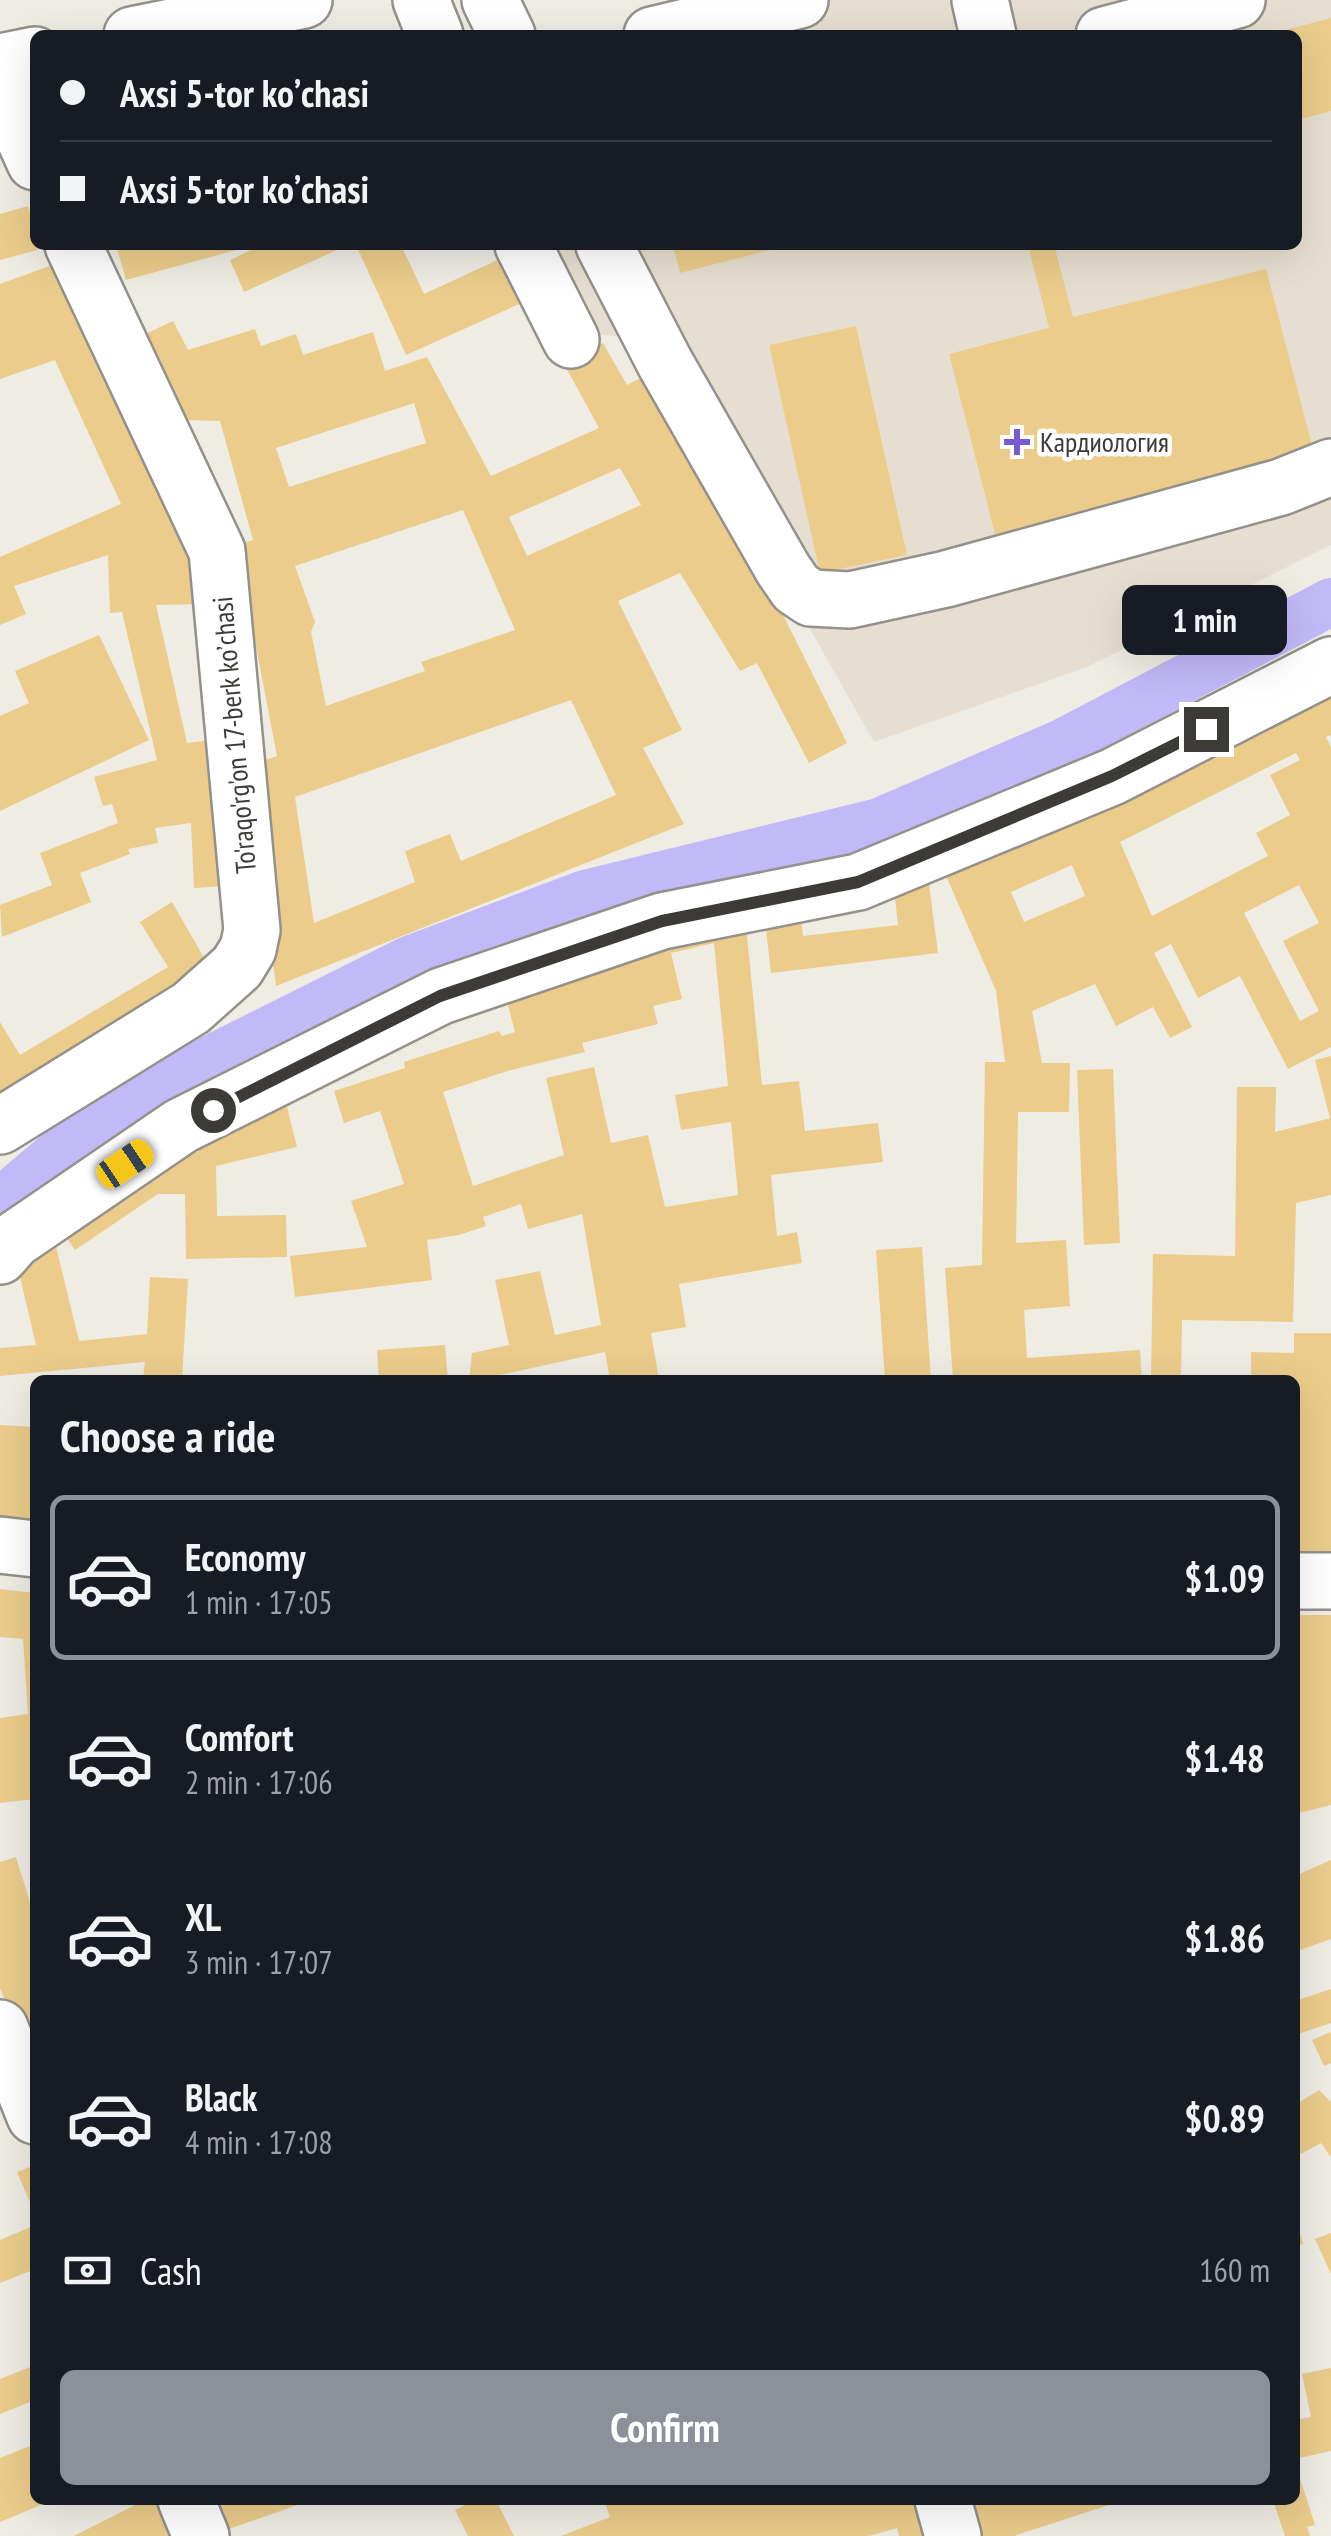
<!DOCTYPE html>
<html lang="en">
<head>
<meta charset="utf-8">
<style>
  body { margin:0; font-family:"PT Sans Narrow",sans-serif; background:#242831; color:#f1f3f6; height:100vh; display:flex; flex-direction:column; font-size:38px; white-space:nowrap }
  * { box-sizing:border-box; margin:0 }
  p { font-size:32px; color:#9ea1a6 }
  .icon { flex:none; width:55px; height:55px; fill:none; stroke:currentColor; stroke-width:2; stroke-linecap:round; stroke-linejoin:round }
  .map { position:relative; flex:1; overflow:hidden }
  .sheet { position:absolute; left:30px; top:1375px; width:1270px; height:1130px; display:flex; flex-direction:column; background:#171b24; border-radius:15px; box-shadow:0 10px 40px #0002 }
  .sheet>* { flex:none }
  .top-card { position:absolute; left:30px; top:30px; width:1272px; height:220px; border-radius:15px; box-shadow:0 10px 40px #0002; display:grid; align-content:center; height:220px; padding:0 30px; background:#171b24 }
  .end { position:absolute; width:45px; height:45px; margin:-22px; border:12px solid #3c3b38; background:#fff; box-shadow:0 0 0 5px #fff }
  .from { border-radius:50% }
  .bubble { position:absolute; height:70px; border-radius:15px; background:#171b24; box-shadow:0 10px 40px #0002; font-size:32px; font-weight:700; line-height:70px; text-align:center }
  .car { position:absolute; width:30px; height:60px; margin:-30px -15px; border-radius:12px; box-shadow:0 0 8px 2px #0007; background:linear-gradient(#f5c518 24%,#345 0 40%,#f5c518 0 76%,#345 0 86%,#f5c518 0) }
  .top-card b { display:flex; align-items:center; gap:35px; height:95px; font-size:38px }
  .top-card b+b { border-top:2px solid #363941 }
  .top-card i { width:25px; height:25px; background:#f1f3f6 }
  ul { padding:0; list-style:none }
  li { display:flex; align-items:center; gap:30px; height:165px; margin:0 20px 15px; padding:0 10px; border:5px solid transparent; border-radius:15px }
  li div { flex:1 }
  li b { display:block; font-size:38px }
  li em { font-style:normal; font-weight:700 }
  li.active { border-color:#8c9099 }
  li>.icon { width:90px; height:90px; stroke-width:1.5 }
  h2 { padding:0 30px; font-size:45px; line-height:120px }
  .pay { display:flex; align-items:center; gap:25px; height:110px; padding:0 30px; font-size:38px }
  .pay p { margin-inline-start:auto }
  .button { display:flex; gap:20px; margin-top:auto; padding:20px 30px }
  .button a { flex:1; height:115px; border-radius:15px; background:#8c9099; color:#fff; font-size:40px; font-weight:700; line-height:115px; text-align:center }
  .map>svg:first-child { display:block }
  .built { fill:#e6dfd1 }
  .lines { fill:none; stroke-linecap:round; stroke-linejoin:round }
  .canal { stroke:#c2b9f9; stroke-width:48 }
  .building { fill:#ebcc8b; fill-rule:evenodd }
  .minor-casing { stroke:#94918a; stroke-width:60 }
  .major-casing { stroke:#94918a; stroke-width:60 }
  .minor { stroke:#fff; stroke-width:55 }
  .major { stroke:#fff; stroke-width:55 }
  .route { stroke:#3c3b38; stroke-width:12 }
  .poi-dot { fill:#785ad4; stroke:#fff; stroke-width:4 }
  .labels { text-anchor:middle; stroke-width:9; stroke-linejoin:round; paint-order:stroke }
  .poi-label { font-size:28px; fill:#3c3b38; stroke:#fff; text-anchor:start }
  .street-label { font-size:28px; fill:#3c3b38; stroke:#fff }
</style>
</head>
<body>
<div class="map">
<svg width="1331" height="2536" viewBox="0 0 1331 2536">
  <rect width="100%" height="100%" fill="#efece4"/>
  <polygon class="built" points="827,0 1331,0 1331,545 1087,667 874,742 645,338 588,334 539,245 1298,245 1298,35 691,35"/>
  <g class="lines">
    <polyline class="canal" points="0,1202 65,1147 205,1062 409,960 585,894 879,822 1062,743 1331,602"/>
  </g>
  <g class="building">
    <polygon points="1331,18 1331,111 1298,120 1298,35 1271,34"/>
    <polygon points="28,206 35,230 35,245 40,245 41,249 0,260 0,214"/>
    <polygon points="116,245 239,245 240,249 126,280"/>
    <polygon points="262,245 348,245 244,292 230,260"/>
    <polygon points="356,245 401,245 424,294 506,256 526,301 406,355"/>
    <polygon points="673,245 785,245 785,246 680,273"/>
    <polygon points="1028,245 1054,245 1073,317 1266,269 1314,453 995,534 949,354 1049,328"/>
    <polygon points="55,264 71,309 78,306 160,451 203,604 156,605 187,743 229,738 242,885 194,888 191,823 155,828 158,843 128,849 130,854 80,873 91,902 2,937 0,905 52,885 40,853 118,823 112,804 103,806 94,777 157,760 122,612 110,613 108,555 14,586 26,614 0,625 0,557 121,504 55,360 0,379 0,284"/>
    <path d="M173,321l15,29 67,-21 6,17 35,-12 7,21 70,-23 12,39 42,-14 64,119 108,-48 -35,-64 39,-21 24,42 33,-17 187,375 -38,20 -52,-100 -17,8 -60,-98 -62,28 64,129 -39,18 41,76 -408,162 -28,-220 29,-10 -22,-115 -13,-98 11,-3 -33,-119 -38,-1 -39,-85zM414,403l12,40 -137,44 -13,-39zM620,468l21,37 -114,51 -18,-39zM463,510l52,120 -94,32 4,9 -99,35 -15,-74 4,-10 -20,-56zM571,700l45,95 -155,66 -11,-27 -45,17 10,31 -101,41 -19,-126z"/>
    <polygon points="856,326 907,555 820,573 769,345"/>
    <polygon points="99,635 149,740 0,811 0,716 29,703 15,671"/>
    <path d="M1331,687v48l-5,2 5,10v300l-43,22 -48,-93 -42,22 -27,-54 -17,9 38,74 -22,11 -17,-31 -37,19 -21,-42 -63,27 10,52h28l-1,49h-51l-2,131 50,-3 4,66 -46,4 3,48 113,-8 2,30h-189l-8,-112 37,-3 3,-203h20l-9,-71 -55,-127zM1296,753l4,7 -30,15 20,40 -34,18 12,23 -116,60 -32,-74zM1072,865l13,31 -61,26 -13,-30zM1299,885l20,38 -36,18 36,70 -19,10 -56,-108z"/>
    <polygon points="929,884 938,953 771,973 763,904 799,899 803,936 898,925 894,888"/>
    <polygon points="172,902 207,963 176,981 183,993 0,1100 0,1022 20,1055 168,967 140,922"/>
    <path d="M744,906l18,179 37,-4 6,50 73,-8 5,39 -112,13 6,61 20,-4 5,31 -123,21 7,43 -35,6 8,47h-49l-5,-28 -105,23v5h-31l3,-27 37,-8 -14,-65 45,-9 15,64 46,-10 -19,-111 -54,15 -7,-25 -38,13 3,9 -27,9 -32,5 5,40 -137,17 -5,-41 77,-9 -16,-46 53,-17 -24,-73 -36,12 -10,-32 71,-23 -1,-6 95,-31 3,5 13,-4 -14,-53zM714,943l14,143 -53,9 6,35 50,-8 7,73 -73,12 -17,-72 -37,8 -17,-76 -48,11 18,77 -91,31 -30,-94 68,-22 74,-18 -3,-9 76,-19 -5,-18 29,-7 -11,-46z"/>
    <polygon points="1331,1056 1331,1118 1330,1118 1315,1060"/>
    <polygon points="1113,1069 1120,1243 1084,1245 1077,1070"/>
    <polygon points="1237,1087 1276,1087 1275,1132 1331,1118 1331,1195 1296,1203 1293,1322 1182,1320 1181,1380 1151,1380 1153,1254 1235,1256"/>
    <polygon points="283,1091 297,1147 216,1166 217,1216 286,1215 287,1257 186,1259 185,1194 158,1194 75,1250 56,1222"/>
    <polygon points="53,1234 79,1341 147,1334 150,1277 188,1279 182,1380 143,1380 145,1362 0,1376 0,1348 36,1345 16,1260"/>
    <polygon points="922,1247 931,1380 885,1380 876,1250"/>
    <polygon points="1294,1333 1331,1333 1331,1558 1295,1558 1295,1380 1251,1380 1251,1352 1294,1353"/>
    <polygon points="445,1345 448,1380 379,1380 377,1350"/>
    <polygon points="0,1425 35,1427 35,1544 0,1541"/>
    <polygon points="0,1589 35,1593 35,1799 0,1803 0,1718 28,1714 23,1639 0,1637"/>
    <polygon points="1295,1615 1331,1615 1331,1805 1295,1814"/>
    <polygon points="16,1857 35,1919 35,2080 0,1988 0,1862"/>
    <polygon points="1331,1860 1331,1939 1295,1952 1295,1876"/>
    <polygon points="1331,1989 1331,2023 1295,2035 1295,2001"/>
    <polygon points="1331,2032 1331,2063 1324,2066 1312,2040"/>
    <polygon points="1319,2090 1331,2102 1331,2157 1321,2143 1301,2154 1295,2142 1295,2105"/>
    <polygon points="35,2165 35,2214 17,2172"/>
    <polygon points="1295,2214 1303,2244 1295,2245"/>
    <polygon points="35,2225 35,2269 0,2283 0,2240"/>
    <polygon points="1331,2233 1331,2274 1315,2239"/>
    <polygon points="35,2365 35,2400 0,2414 0,2379"/>
    <polygon points="1331,2368 1331,2451 1295,2459 1295,2420 1311,2417 1302,2374"/>
    <polygon points="35,2444 35,2500 53,2500 0,2522 0,2458"/>
    <polygon points="1296,2466 1315,2525 1307,2527 1310,2536 1285,2536 1273,2500 1295,2500"/>
    <polygon points="145,2500 166,2500 185,2536 74,2536"/>
    <polygon points="194,2500 309,2500 309,2501 209,2536"/>
    <polygon points="475,2500 496,2500 514,2536 468,2536 455,2510"/>
    <polygon points="604,2500 930,2500 941,2536 899,2536 897,2528 869,2536 561,2536 610,2517"/>
    <polygon points="955,2500 1121,2500 1121,2501 1014,2536 965,2536"/>
  </g>
  <g class="lines">
    <g class="minor-casing">
      <g id="minor">
        <polyline points="421,0 435,35"/>
        <polyline points="490,0 507,35"/>
        <polyline points="980,0 988,35"/>
        <polyline points="652,35 800,0"/>
        <polyline points="1104,35 1237,0"/>
        <polyline points="0,67 19,127 35,162"/>
        <polyline points="523,245 571,340"/>
        <polyline points="604,245 665,363 783,569 796,588 811,598 850,600 946,579 1281,487 1331,467"/>
        <polyline points="0,1126 191,1008 237,967 248,949 252,930 217,551 73,245"/>
        <polyline points="0,1256 14,1240 181,1126 441,996 662,921 858,882 1112,777 1331,665"/>
        <polyline points="0,1545 35,1549"/>
        <polyline points="1295,1581 1331,1581"/>
        <polyline points="0,2028 35,2116"/>
        <polyline points="186,2500 201,2536"/>
        <polyline points="943,2500 953,2536"/>
      </g>
    </g>
    <g class="major-casing">
      <g id="major">
        <polyline points="132,35 304,0"/>
        <polyline points="0,62 35,55"/>
      </g>
    </g>
    <use href="#minor" class="minor"/>
    <use href="#major" class="major"/>
  </g>
  <g class="lines">
    <polyline class="route" points="213,1110 440,996 662,921 858,882 1112,776 1206,729"/>
  </g>
  <path class="poi-dot" d="M1012 427h10v10h10v10h-10v10h-10v-10h-10v-10h10z"/>
  <g class="labels">
    <g class="poi-label">
      <text x="1040" y="452">Кардиология</text>
    </g>
    <g class="street-label">
      <text transform="translate(234 735) rotate(-95)" y="10">To'raqo'rg'on 17-berk koʼchasi</text>
    </g>
  </g>
</svg>
<i class="end from" style="left:213px;top:1110px"></i>
<i class="end" style="left:1206px;top:729px"></i>
<div class="bubble" style="left:1122px;top:585px;width:165px">1 min</div>
<i class="car" style="left:125px;top:1164px;rotate:56deg"></i>
<div class="top-card">
<b><i class="from"></i>Аxsi 5-tor koʼchasi</b>
<b><i></i>Аxsi 5-tor koʼchasi</b>
</div>
<section class="sheet">
<h2>Choose a ride</h2>
<ul>
<li class="active"><svg class="icon" aria-label="car" viewBox="0 0 24 24"><path d="M5 17H2v-5l4-1 3-4h7l3 4 3 1v5h-3M9 17h6M6 11h13"/><circle cx="7" cy="17" r="2"/><circle cx="17" cy="17" r="2"/></svg><div><b>Economy</b><p>1 min · 17:05</p></div><em>$1.09</em></li>
<li><svg class="icon" aria-label="car" viewBox="0 0 24 24"><path d="M5 17H2v-5l4-1 3-4h7l3 4 3 1v5h-3M9 17h6M6 11h13"/><circle cx="7" cy="17" r="2"/><circle cx="17" cy="17" r="2"/></svg><div><b>Comfort</b><p>2 min · 17:06</p></div><em>$1.48</em></li>
<li><svg class="icon" aria-label="car" viewBox="0 0 24 24"><path d="M5 17H2v-5l4-1 3-4h7l3 4 3 1v5h-3M9 17h6M6 11h13"/><circle cx="7" cy="17" r="2"/><circle cx="17" cy="17" r="2"/></svg><div><b>XL</b><p>3 min · 17:07</p></div><em>$1.86</em></li>
<li><svg class="icon" aria-label="car" viewBox="0 0 24 24"><path d="M5 17H2v-5l4-1 3-4h7l3 4 3 1v5h-3M9 17h6M6 11h13"/><circle cx="7" cy="17" r="2"/><circle cx="17" cy="17" r="2"/></svg><div><b>Black</b><p>4 min · 17:08</p></div><em>$0.89</em></li>
</ul>
<div class="pay"><svg class="icon" aria-label="cash" viewBox="0 0 24 24"><path d="M3 7h18v10H3z"/><circle cx="12" cy="12" r="2"/></svg>Cash<p>160 m</p></div>
<div class="button"><a>Confirm</a></div>
</section>
</div>
</body>
</html>
